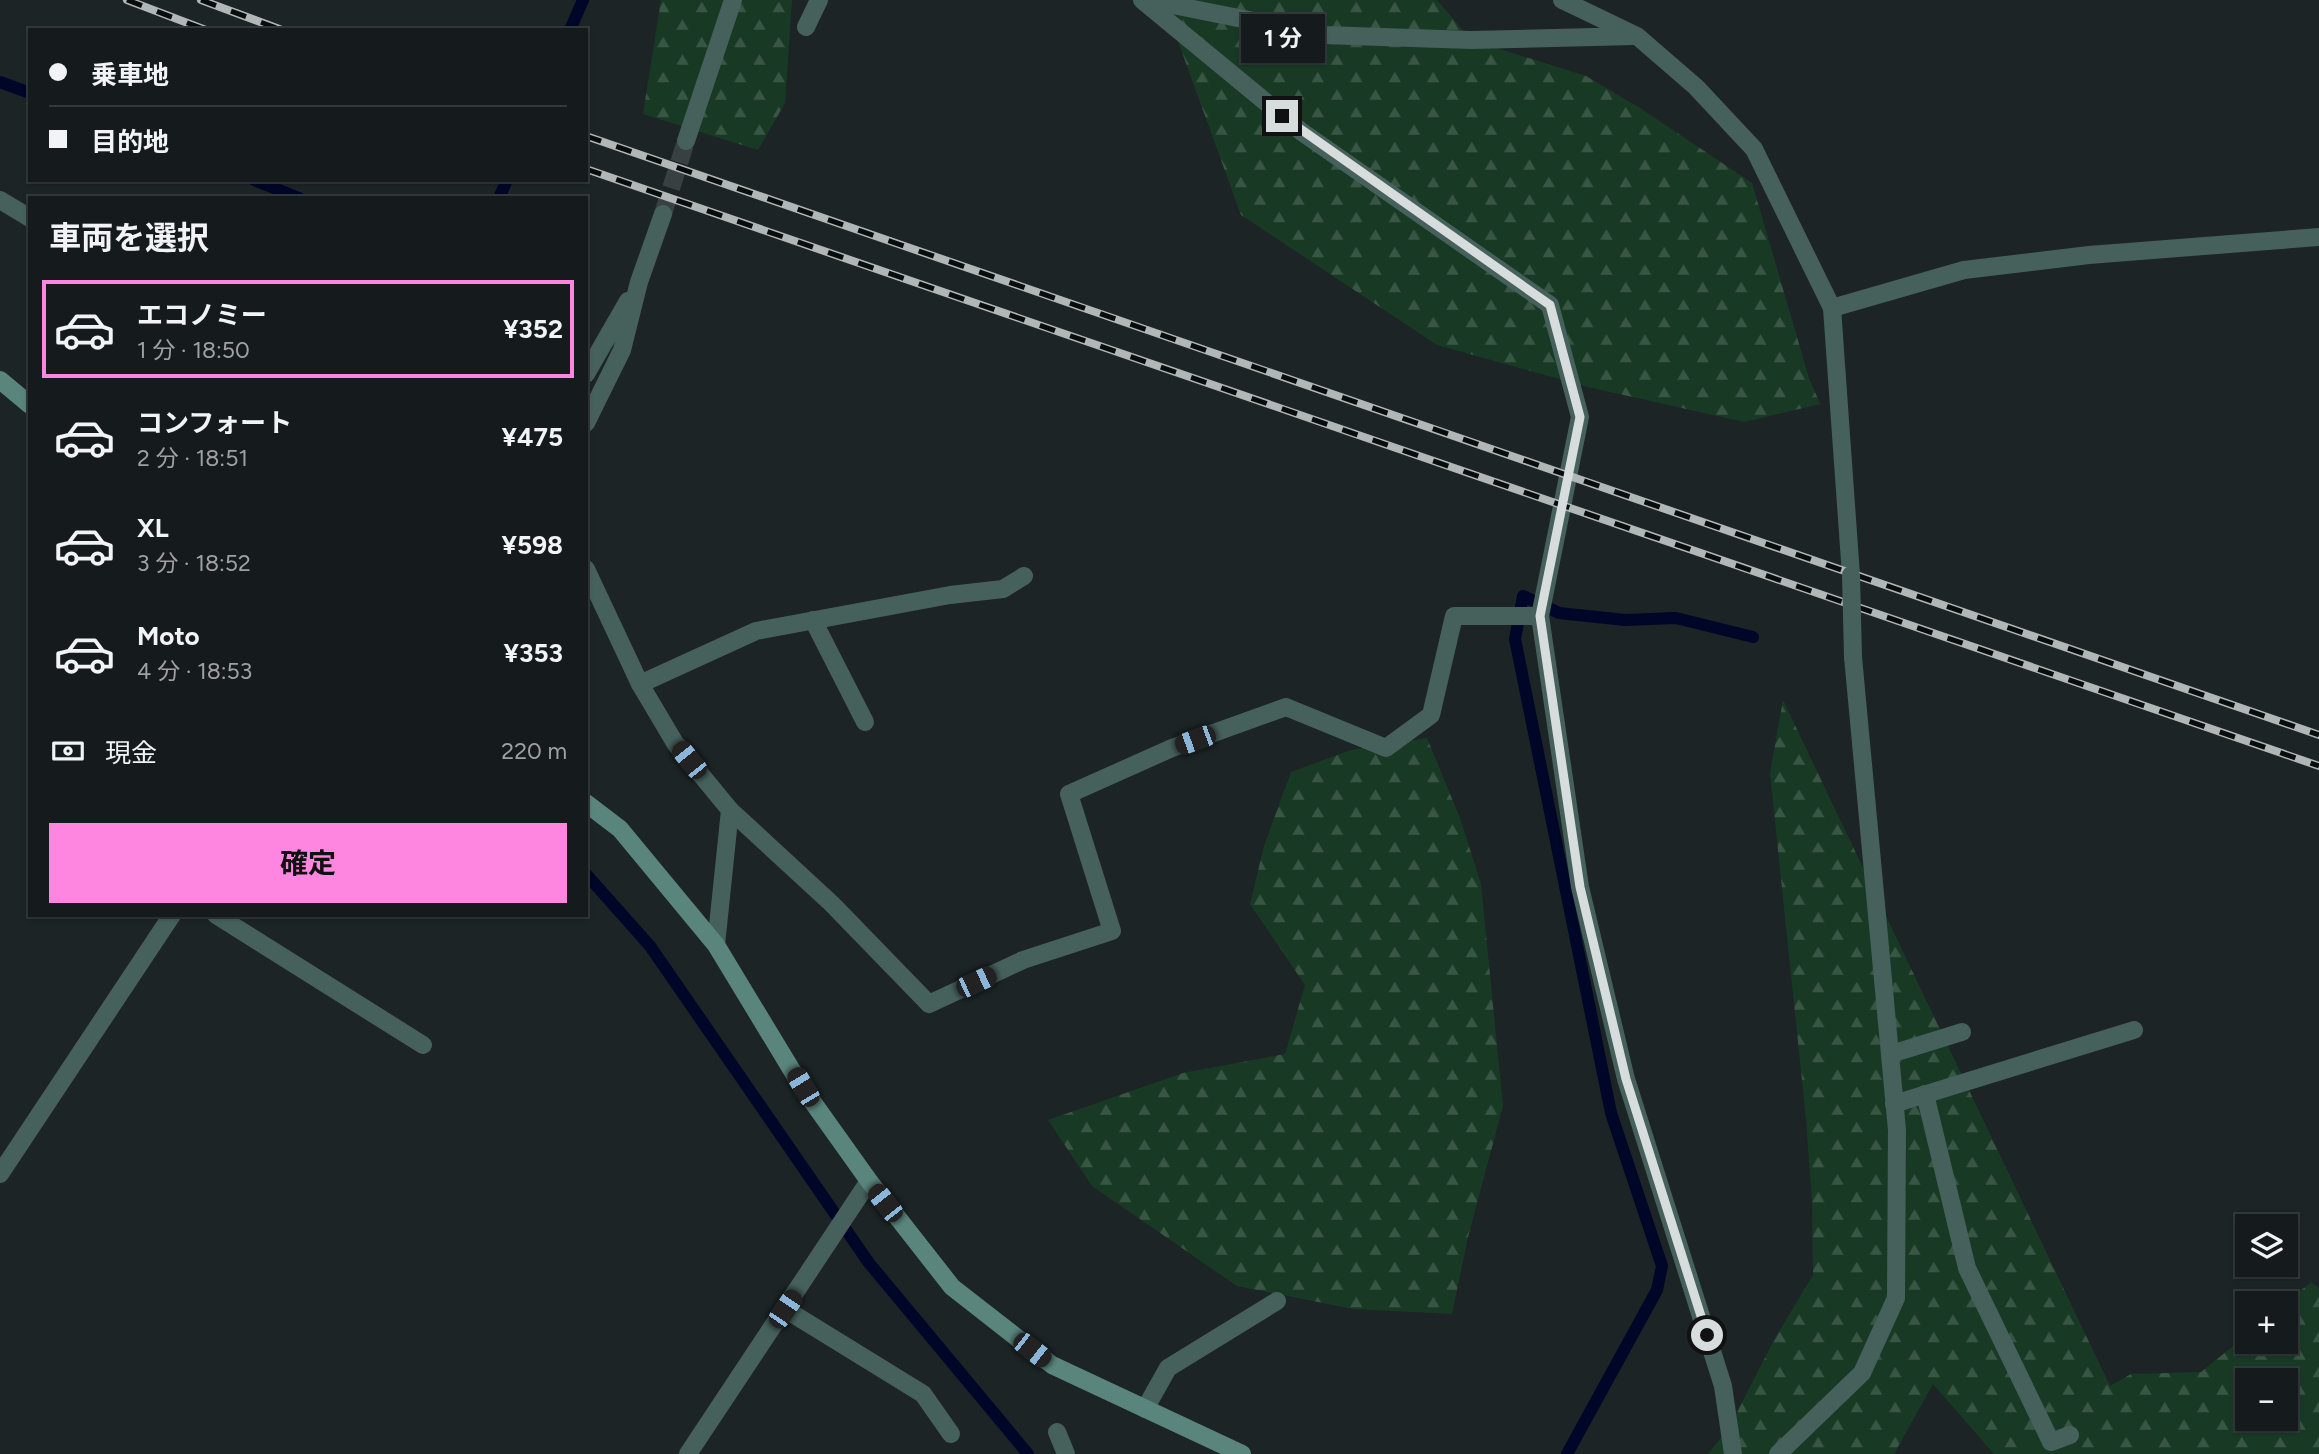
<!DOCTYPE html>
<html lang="ja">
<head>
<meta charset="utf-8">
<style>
  body { margin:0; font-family:Figtree,"Noto Sans JP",sans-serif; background:#222829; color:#f1f3f6; height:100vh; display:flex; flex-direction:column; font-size:26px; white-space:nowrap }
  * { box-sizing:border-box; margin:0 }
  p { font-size:23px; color:#9da1a3 }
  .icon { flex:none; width:38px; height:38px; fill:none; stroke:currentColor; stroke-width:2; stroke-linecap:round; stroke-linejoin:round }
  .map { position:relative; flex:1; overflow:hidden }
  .side { position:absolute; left:28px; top:196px; width:560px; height:721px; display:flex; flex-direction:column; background:#151b1c; border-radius:0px; box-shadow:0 2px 5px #0004,0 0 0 2px #34393b }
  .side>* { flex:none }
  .hud { position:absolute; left:28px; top:28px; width:560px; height:154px; border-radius:0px; box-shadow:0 2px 5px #0004,0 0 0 2px #34393b; display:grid; align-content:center; height:154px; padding:0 21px; background:#151b1c }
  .tools { position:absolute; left:2235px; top:1214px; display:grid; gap:14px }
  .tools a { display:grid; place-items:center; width:63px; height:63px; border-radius:0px; background:#151b1c; box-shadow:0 2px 5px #0004,0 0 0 2px #34393b; font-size:35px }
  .end { position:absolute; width:32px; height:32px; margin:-16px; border:9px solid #d7dcdd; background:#111; box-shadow:0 0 0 4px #111 }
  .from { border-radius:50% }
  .bubble { position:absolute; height:49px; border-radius:0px; background:#151b1c; box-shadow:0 2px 5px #0004,0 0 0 2px #34393b; font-size:23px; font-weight:700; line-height:49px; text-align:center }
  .car { position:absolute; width:21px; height:42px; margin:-21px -10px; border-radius:9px; box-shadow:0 0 5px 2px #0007; background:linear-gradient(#222 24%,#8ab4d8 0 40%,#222 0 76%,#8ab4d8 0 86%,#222 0) }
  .hud b { display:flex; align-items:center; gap:24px; height:66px; font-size:26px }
  .hud b+b { border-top:2px solid #34393b }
  .hud i { width:18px; height:18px; background:#f1f3f6 }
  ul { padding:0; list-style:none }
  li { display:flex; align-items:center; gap:21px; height:98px; margin:0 14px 10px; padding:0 7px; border:4px solid transparent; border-radius:0px }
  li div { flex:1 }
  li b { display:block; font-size:26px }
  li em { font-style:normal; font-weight:700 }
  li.on { border-color:#fe86e0 }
  li>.icon { width:63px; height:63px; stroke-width:1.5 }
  h2 { padding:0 21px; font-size:32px; line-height:84px }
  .pay { display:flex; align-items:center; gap:18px; height:77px; padding:0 21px; font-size:26px }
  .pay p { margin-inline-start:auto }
  .primary-button { display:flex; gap:14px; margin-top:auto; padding:14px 21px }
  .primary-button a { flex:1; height:80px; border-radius:0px; background:#fe86e0; color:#111; font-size:28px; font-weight:700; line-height:80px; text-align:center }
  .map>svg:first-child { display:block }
  .forest { fill:url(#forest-firs); fill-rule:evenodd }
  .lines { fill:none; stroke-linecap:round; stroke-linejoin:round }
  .stream { stroke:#000627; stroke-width:12 }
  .street-tunnel { stroke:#384041; stroke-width:18; stroke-dasharray:18 9; stroke-linecap:butt }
  .street { stroke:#46615c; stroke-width:18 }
  .secondary { stroke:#59857c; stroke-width:18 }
  .rail-casing { stroke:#b1b6b7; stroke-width:8 }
  .rail { stroke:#090c0d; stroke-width:5; stroke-dasharray:16; stroke-linecap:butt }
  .street-bridge { stroke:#46615c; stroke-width:18 }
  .route { stroke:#d7dcdd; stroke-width:9 }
</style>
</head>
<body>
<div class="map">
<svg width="2319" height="1454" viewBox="0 0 2319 1454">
  <defs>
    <pattern id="forest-firs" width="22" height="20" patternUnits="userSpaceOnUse" patternTransform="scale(1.75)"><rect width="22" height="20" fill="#183a25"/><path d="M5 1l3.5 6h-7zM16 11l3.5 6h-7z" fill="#395644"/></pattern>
  </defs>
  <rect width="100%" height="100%" fill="#1c2425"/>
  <g class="forest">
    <polygon points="661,0 792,0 785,103 758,150 643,114"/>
    <polygon points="1163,0 1437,0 1471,40 1586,76 1640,108 1752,183 1809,378 1820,404 1744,422 1588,387 1437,345 1241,215"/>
    <path d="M1783,700l327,686 21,-12 70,-2 46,-37v7h39l-1,-38 26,-22 8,6v166h-325l-61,-70 -39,70h-186l21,-26 45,-88 39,-65 -1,-74 -6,-82 -36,-346zM2247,1381h39v38h-39z"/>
    <polygon points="1427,738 1460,818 1481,884 1503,1106 1468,1237 1452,1314 1353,1309 1237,1286 1092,1186 1048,1120 1183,1073 1285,1054 1305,985 1250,904 1264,846 1291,772 1351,750"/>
  </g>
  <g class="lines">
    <g class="stream">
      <polyline points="570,30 583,0"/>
      <polyline points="0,82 30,93"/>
      <polyline points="254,180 299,198"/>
      <polyline points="499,198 507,180"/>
      <polyline points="586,874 650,946 869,1263 1028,1454"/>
      <polyline points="1567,1454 1657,1290 1662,1266 1611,1113 1515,639 1523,596 1559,613 1625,620 1676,618 1753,637"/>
    </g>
    <polyline class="street-tunnel" points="663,214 686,141"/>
    <g class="street">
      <polyline points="1142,0 1302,132 1550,305 1580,417 1540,616 1580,887 1626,1079 1723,1386 1733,1454"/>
      <polyline points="1148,0 1323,35 1471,40 1634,36"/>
      <polyline points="1562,0 1637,36 1696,87 1754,149 1832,308 1851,575"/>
      <polyline points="806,27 819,0"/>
      <polyline points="686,141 733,0"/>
      <polyline points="0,200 30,218"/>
      <polyline points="1832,308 1964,270 2089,255 2319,237"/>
      <polyline points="586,374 628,301"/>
      <polyline points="586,423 622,350 639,282 663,214"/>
      <polyline points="586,569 640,684 675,743 730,810 716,945"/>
      <polyline points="813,620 865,722"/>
      <polyline points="640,684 756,631 950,595 1003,589 1024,576"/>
      <polyline points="730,810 832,904 929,1004 1023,960 1112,931 1069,794 1172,748 1286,707 1386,748 1431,715 1454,616 1540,616"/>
      <polyline points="216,915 423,1045"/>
      <polyline points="1891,1054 1962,1032"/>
      <polyline points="1925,1094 1967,1268 2051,1442 2070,1435"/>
      <polyline points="1894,1104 2134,1030"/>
      <polyline points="0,1174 172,915"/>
      <polyline points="785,1309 923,1394 951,1434"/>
      <polyline points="1145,1409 1168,1368 1277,1301"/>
      <polyline points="1057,1432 1066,1454"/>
      <polyline points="688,1454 869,1181"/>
      <polyline points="1778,1454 1862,1373 1896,1298 1897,1130 1853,657"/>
    </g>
    <g class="secondary">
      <polyline points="0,380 30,405"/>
      <polyline points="586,803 620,829 716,945 802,1087 869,1181 952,1287 1052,1365 1242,1454"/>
    </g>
    <g class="rail-casing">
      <g id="rail">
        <polyline points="127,0 206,30"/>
        <polyline points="201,0 282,30"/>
        <polyline points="586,136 2319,735"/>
        <polyline points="586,169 2319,766"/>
      </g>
    </g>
    <use href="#rail" class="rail"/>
    <polyline class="street-bridge" points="1851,575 1853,657"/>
  </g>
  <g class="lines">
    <polyline class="route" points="1282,116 1550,305 1580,417 1540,616 1580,887 1626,1079 1707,1335"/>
  </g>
</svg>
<div class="tools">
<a><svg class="icon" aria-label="layers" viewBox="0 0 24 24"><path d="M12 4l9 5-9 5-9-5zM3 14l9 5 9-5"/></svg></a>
<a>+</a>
<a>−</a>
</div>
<i class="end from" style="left:1707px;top:1335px"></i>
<i class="end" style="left:1282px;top:116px"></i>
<div class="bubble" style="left:1241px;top:14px;width:84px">1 分</div>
<i class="car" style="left:1195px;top:740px;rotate:250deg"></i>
<i class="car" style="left:689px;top:760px;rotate:321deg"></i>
<i class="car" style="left:976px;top:982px;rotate:65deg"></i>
<i class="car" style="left:803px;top:1087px;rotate:329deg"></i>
<i class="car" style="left:885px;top:1203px;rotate:322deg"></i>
<i class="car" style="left:785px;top:1309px;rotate:34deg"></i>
<i class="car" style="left:1032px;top:1350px;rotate:128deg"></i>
<div class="hud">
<b><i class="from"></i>乗車地</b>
<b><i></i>目的地</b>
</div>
<section class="side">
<h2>車両を選択</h2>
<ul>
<li class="on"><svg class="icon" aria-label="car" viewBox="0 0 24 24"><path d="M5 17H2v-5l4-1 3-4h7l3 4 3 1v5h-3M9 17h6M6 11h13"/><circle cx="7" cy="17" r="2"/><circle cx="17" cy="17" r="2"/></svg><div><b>エコノミー</b><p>1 分 · 18:50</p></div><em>¥352</em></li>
<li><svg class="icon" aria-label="car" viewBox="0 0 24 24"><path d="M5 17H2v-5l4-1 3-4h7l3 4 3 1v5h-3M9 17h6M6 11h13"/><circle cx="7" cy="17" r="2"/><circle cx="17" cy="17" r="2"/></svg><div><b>コンフォート</b><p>2 分 · 18:51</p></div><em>¥475</em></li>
<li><svg class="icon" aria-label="car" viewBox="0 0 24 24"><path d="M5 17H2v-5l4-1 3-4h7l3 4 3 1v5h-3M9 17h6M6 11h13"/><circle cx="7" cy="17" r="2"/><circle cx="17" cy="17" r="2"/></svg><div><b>XL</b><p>3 分 · 18:52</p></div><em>¥598</em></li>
<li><svg class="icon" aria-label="car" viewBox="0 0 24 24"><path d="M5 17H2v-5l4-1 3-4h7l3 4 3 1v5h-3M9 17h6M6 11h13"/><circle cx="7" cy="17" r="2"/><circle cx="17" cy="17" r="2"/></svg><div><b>Moto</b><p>4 分 · 18:53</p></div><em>¥353</em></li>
</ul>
<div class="pay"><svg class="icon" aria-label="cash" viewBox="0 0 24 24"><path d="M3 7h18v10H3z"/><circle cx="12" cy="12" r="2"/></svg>現金<p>220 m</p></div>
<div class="primary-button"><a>確定</a></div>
</section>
</div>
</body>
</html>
